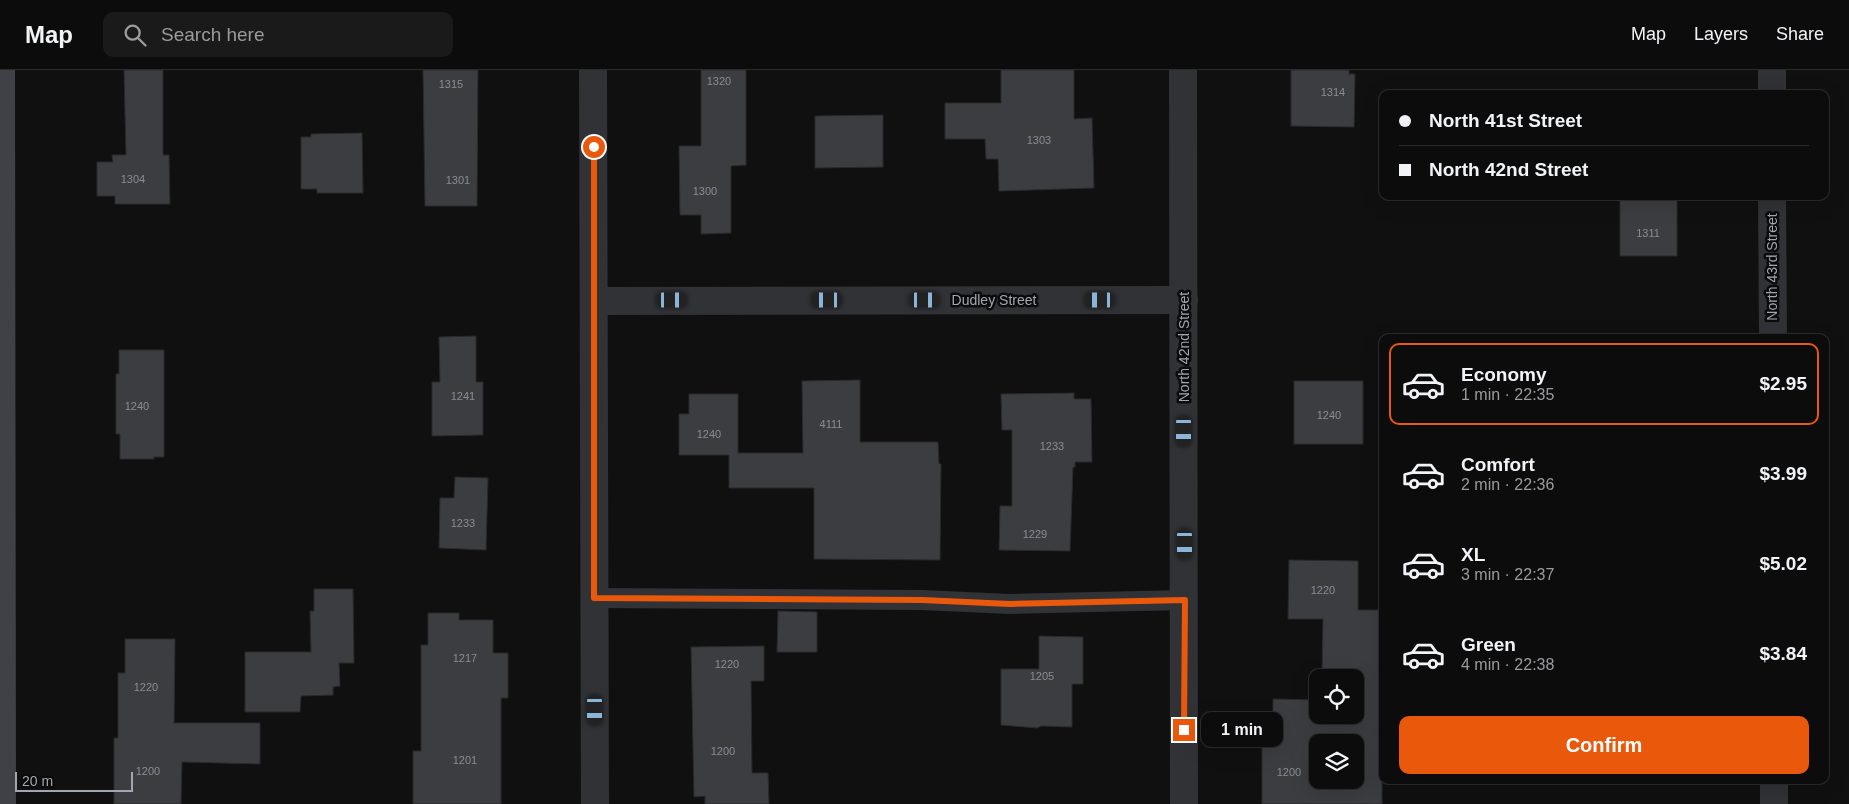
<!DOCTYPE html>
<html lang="en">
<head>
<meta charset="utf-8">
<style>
  body { margin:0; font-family:Helvetica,sans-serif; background:#1a1a1b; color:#f1f3f6; height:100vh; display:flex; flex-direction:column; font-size:19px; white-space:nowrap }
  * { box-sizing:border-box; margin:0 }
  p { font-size:16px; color:#9a9b9d }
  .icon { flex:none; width:28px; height:28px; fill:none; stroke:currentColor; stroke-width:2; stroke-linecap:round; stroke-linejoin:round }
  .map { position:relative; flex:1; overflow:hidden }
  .side { position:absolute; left:1379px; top:264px; width:450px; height:450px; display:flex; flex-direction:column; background:#0c0c0d; border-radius:10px; box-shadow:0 5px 20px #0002,0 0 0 1px #2c2c2e }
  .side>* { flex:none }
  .hud { position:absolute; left:1379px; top:20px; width:450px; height:110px; border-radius:10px; box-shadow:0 5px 20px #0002,0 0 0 1px #2c2c2e; display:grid; align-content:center; height:110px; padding:0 20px; background:#0c0c0d }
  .tools { position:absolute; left:1309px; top:599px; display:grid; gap:10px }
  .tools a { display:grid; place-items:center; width:55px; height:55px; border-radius:10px; background:#0c0c0d; box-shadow:0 5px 20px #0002,0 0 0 1px #2c2c2e; font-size:25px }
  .scale { position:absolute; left:15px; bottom:12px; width:118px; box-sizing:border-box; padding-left:5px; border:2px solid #a1a7b2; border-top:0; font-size:14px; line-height:18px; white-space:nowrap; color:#a1a7b2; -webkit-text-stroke:4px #0b0b0c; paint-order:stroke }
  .end { position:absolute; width:22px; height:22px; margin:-11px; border:6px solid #ea580c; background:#fff; box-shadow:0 0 0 2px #fff }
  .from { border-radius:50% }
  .bubble { position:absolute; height:35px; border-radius:10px; background:#0c0c0d; box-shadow:0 5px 20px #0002,0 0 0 1px #2c2c2e; font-size:16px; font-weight:700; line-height:35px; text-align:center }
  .car { position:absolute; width:15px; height:30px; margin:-15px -8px; border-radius:6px; box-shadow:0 0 4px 1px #0007; background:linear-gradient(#222 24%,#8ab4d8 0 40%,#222 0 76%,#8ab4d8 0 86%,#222 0) }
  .hud b { display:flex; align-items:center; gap:18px; height:48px; font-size:19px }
  .hud b+b { border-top:1px solid #2c2c2e }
  .hud i { width:12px; height:12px; background:#f1f3f6 }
  ul { padding:9px 0 0; list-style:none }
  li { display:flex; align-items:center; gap:15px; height:82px; margin:0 10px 8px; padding:0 10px; border:2px solid transparent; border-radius:10px }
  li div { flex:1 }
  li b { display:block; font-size:19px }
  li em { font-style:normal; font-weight:700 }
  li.current { border-color:#ea580c }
  li>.icon { width:45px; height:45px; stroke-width:1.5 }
  .primary-button { display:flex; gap:10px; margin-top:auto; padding:10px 20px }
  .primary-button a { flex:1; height:58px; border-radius:10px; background:#ea580c; color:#fff; font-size:20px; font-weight:700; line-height:58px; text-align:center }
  header { display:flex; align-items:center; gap:30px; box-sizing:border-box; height:70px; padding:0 25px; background:#0c0c0d; border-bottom:1px solid #2c2c2e }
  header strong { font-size:24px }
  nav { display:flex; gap:28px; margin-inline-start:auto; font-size:18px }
  .search { width:350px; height:45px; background:#1a1a1b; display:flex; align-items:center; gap:12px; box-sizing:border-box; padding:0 18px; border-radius:10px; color:#9a9b9d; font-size:19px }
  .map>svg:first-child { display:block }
  .building { fill:#3c3d41; stroke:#2a2a2d; fill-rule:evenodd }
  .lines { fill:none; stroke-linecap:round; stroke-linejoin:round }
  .lane { stroke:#313236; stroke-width:20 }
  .street { stroke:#313236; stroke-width:28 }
  .secondary { stroke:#3f4146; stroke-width:28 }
  .route { stroke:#ea580c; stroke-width:6 }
  .labels { text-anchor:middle; stroke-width:5; stroke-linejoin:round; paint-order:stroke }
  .number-label { font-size:11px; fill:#888c96 }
  .street-label { font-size:14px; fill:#a1a7b2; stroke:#0b0b0c }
</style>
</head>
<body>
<header>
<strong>Map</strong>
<div class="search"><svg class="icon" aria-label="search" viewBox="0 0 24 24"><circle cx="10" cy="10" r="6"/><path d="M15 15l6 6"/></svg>Search here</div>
<nav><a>Map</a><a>Layers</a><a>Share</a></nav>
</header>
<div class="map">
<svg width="1849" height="734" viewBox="0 0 1849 734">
  <rect width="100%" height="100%" fill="#101011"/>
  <g class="building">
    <polygon points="124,0 163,0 163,85 169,85 170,134 115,134 115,126 97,126 97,92 113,92 112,85 126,85"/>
    <polygon points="423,0 478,0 477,136 425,136"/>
    <polygon points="701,0 746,0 746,95 731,96 731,163 701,164 701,145 680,145 679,76 701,76"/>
    <polygon points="1001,0 1074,0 1074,49 1092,48 1094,118 999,121 998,89 986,89 985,69 945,69 945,33 1001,33"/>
    <polygon points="1291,0 1349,0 1349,4 1355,4 1354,57 1291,56"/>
    <polygon points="883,45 883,97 815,98 815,46"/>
    <polygon points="362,63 363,123 317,123 317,119 301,119 301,67 311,67 311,64"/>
    <rect x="1620" y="126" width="57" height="60"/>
    <polygon points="476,266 476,312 483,312 483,365 432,366 432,312 440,312 439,267"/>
    <polygon points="119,280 164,280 164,387 154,387 154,389 120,389 120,364 116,364 116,304 119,304"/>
    <polygon points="860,310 860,372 938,372 939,394 941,394 940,490 814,489 814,418 729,418 729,385 679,385 679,344 689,344 689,324 738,324 738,383 803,383 802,311"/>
    <rect x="1294" y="311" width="69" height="63"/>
    <polygon points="1074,323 1074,329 1091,329 1092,392 1075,392 1075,397 1073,397 1070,481 999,480 1000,436 1012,436 1012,360 1002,360 1001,324"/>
    <polygon points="455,407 488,408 486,480 439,478 440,428 454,428"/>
    <path d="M1289,490l69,1v49h24v194h-120v-64h11v-41l45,1v15h37v-37h-33l1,-59h-35zM1318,672h37v38h-37z"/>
    <polygon points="314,519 353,519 354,593 339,593 340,616 333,617 333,625 301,626 300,642 245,642 245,582 311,582 310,541 314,541"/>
    <polygon points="778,541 817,542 817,582 777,582"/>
    <polygon points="428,543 459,543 459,550 493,550 493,583 508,583 508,628 501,628 501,734 413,734 413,681 421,681 421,575 428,575"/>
    <polygon points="1039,566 1083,567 1083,614 1072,614 1072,657 1041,656 1037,658 1001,655 1001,599 1039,599"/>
    <polygon points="125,569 175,569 174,653 260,653 260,694 182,692 181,734 114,734 114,668 118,668 118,603 125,603"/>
    <polygon points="764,576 764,611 751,611 752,703 768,703 769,734 705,734 705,726 694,727 691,577"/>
  </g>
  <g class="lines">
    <polyline class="lane" points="594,528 922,530 1010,534 1185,530"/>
    <g class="street">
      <polyline points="593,0 595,734"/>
      <polyline points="1183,0 1184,734"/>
      <polyline points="1772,0 1772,24"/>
      <polyline points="1772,126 1773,268"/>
      <polyline points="594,231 1184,230"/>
      <polyline points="1774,710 1774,734"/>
    </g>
    <polyline class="secondary" points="1,0 2,734"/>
  </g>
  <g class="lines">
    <polyline class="route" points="594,77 594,528 922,530 1010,534 1185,530 1184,660"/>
  </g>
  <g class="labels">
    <g class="number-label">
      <text x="719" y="15">1320</text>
      <text x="451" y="18">1315</text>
      <text x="1333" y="26">1314</text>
      <text x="1039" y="74">1303</text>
      <text x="133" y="113">1304</text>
      <text x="458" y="114">1301</text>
      <text x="705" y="125">1300</text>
      <text x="1648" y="167">1311</text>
      <text x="463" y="330">1241</text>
      <text x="137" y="340">1240</text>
      <text x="1329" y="349">1240</text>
      <text x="831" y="358">4111</text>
      <text x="709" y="368">1240</text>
      <text x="1052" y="380">1233</text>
      <text x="463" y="457">1233</text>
      <text x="1035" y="468">1229</text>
      <text x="1323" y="524">1220</text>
      <text x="465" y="592">1217</text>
      <text x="727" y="598">1220</text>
      <text x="1042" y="610">1205</text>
      <text x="146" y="621">1220</text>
      <text x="723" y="685">1200</text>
      <text x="465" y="694">1201</text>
      <text x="148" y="705">1200</text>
      <text x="1289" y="706">1200</text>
    </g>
    <g class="street-label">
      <text transform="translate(1772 197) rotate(-90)" y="5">North 43rd Street</text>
      <text x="994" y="235">Dudley Street</text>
      <text transform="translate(1184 277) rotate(-90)" y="5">North 42nd Street</text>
    </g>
  </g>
</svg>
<div class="tools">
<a><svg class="icon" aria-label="locate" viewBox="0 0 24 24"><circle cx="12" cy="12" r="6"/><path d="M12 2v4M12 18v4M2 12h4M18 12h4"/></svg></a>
<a><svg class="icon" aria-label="layers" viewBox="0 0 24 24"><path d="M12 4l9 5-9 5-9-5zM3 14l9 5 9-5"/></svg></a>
</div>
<div class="scale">20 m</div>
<i class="end from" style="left:594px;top:77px"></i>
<i class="end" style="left:1184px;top:660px"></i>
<div class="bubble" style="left:1201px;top:642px;width:82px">1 min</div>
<i class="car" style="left:672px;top:230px;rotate:90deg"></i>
<i class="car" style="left:827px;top:230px;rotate:270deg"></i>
<i class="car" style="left:925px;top:230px;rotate:90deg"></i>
<i class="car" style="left:1100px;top:230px;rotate:270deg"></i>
<i class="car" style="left:1184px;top:361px;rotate:180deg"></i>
<i class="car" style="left:1185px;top:474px;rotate:180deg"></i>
<i class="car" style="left:595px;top:640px;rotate:180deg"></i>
<div class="hud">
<b><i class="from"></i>North 41st Street</b>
<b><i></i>North 42nd Street</b>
</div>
<section class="side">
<ul>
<li class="current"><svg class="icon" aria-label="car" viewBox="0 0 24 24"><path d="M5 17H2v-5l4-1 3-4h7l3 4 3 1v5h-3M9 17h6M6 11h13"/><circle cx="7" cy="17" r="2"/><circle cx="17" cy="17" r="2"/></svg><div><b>Economy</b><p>1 min · 22:35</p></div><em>$2.95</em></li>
<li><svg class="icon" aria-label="car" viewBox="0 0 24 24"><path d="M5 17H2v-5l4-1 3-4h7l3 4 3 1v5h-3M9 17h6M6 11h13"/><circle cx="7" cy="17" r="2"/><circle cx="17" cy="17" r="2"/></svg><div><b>Comfort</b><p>2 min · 22:36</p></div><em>$3.99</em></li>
<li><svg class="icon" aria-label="car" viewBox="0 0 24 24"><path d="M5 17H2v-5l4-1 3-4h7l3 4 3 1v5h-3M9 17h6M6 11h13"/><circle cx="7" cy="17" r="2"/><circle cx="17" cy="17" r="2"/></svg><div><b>XL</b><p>3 min · 22:37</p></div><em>$5.02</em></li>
<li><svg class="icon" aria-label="car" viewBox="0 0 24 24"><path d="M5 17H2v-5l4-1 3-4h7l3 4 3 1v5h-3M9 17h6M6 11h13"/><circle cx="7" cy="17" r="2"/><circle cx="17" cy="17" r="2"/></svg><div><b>Green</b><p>4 min · 22:38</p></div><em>$3.84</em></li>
</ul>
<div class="primary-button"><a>Confirm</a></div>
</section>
</div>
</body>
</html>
